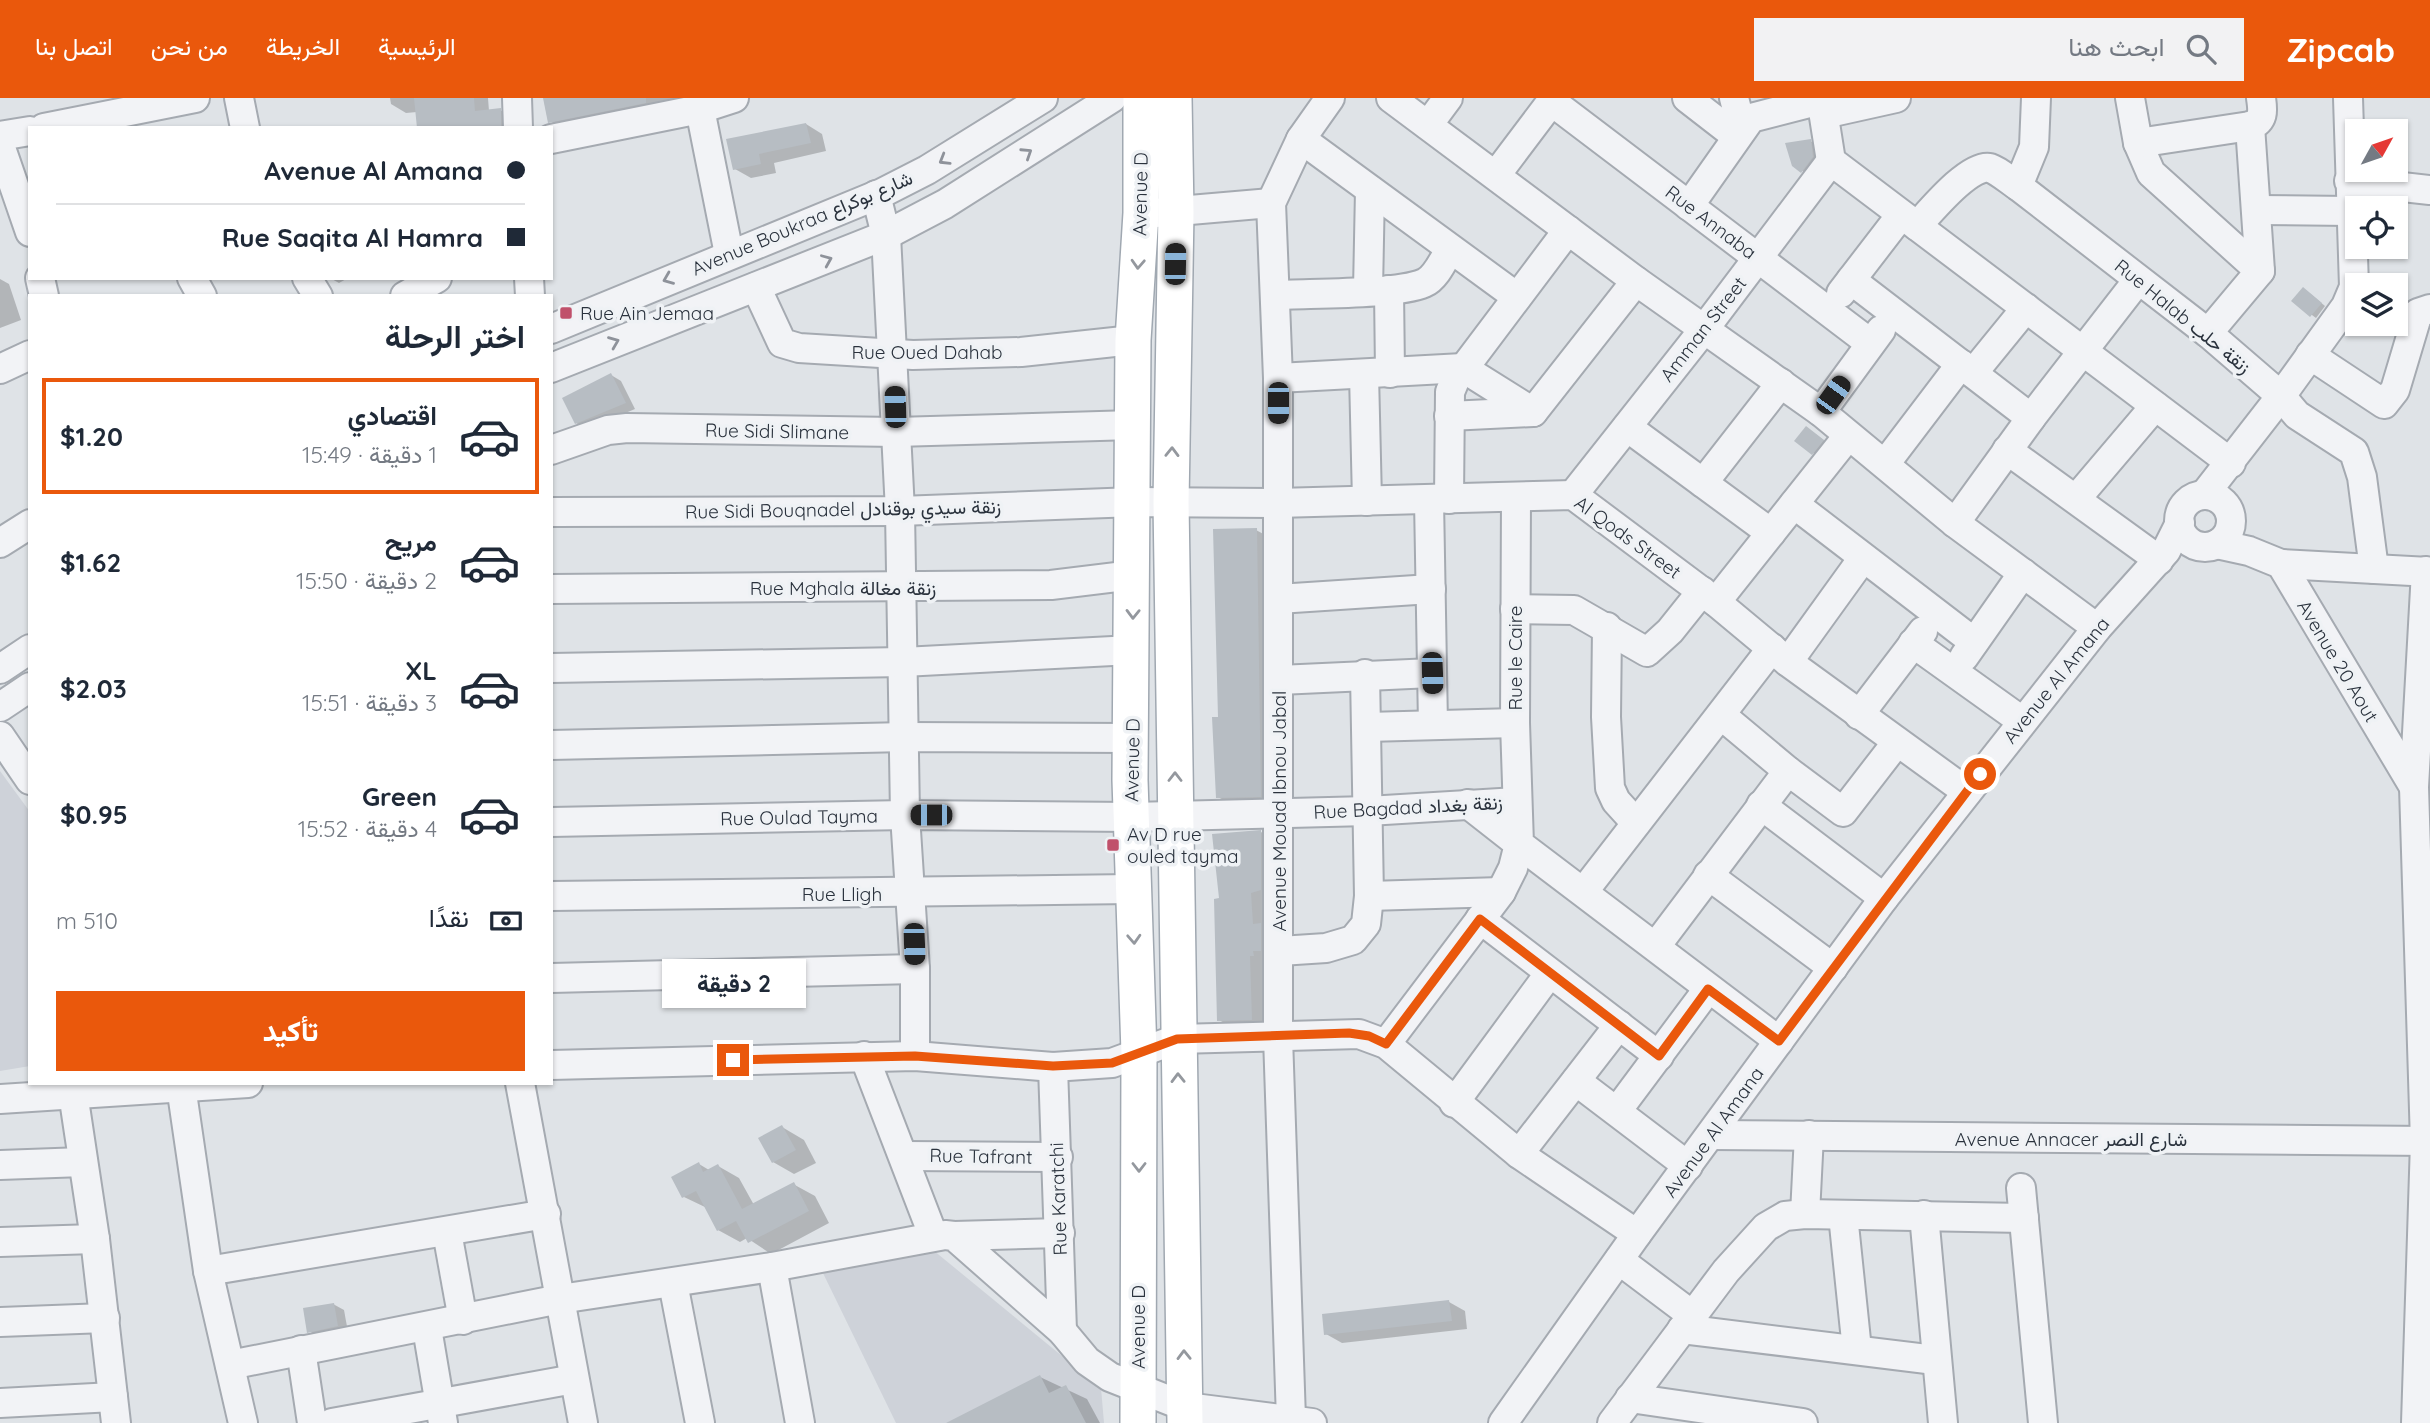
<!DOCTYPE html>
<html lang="ar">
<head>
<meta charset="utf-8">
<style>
  body { margin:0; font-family:Quicksand,Vazirmatn,sans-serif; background:#f2f2f3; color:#1f2937; direction:rtl; height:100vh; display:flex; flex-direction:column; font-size:26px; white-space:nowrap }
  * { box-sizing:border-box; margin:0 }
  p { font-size:23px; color:#747a83 }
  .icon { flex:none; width:38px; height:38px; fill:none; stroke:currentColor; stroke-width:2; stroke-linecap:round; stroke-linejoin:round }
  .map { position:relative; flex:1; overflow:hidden; direction:ltr }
  .details { position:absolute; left:28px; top:196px; width:525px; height:791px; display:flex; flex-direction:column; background:#fff; border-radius:0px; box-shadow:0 2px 5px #0004; direction:rtl }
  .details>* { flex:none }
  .banner { position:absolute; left:28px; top:28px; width:525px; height:154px; border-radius:0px; box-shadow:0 2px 5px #0004; direction:rtl; display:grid; align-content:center; height:154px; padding:0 28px; background:#fff }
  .needle { width:46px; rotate:50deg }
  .controls { position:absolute; left:2345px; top:21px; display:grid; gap:14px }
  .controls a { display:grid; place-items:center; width:63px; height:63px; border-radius:0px; background:#fff; box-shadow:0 2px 5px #0004; font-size:35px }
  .end { position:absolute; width:32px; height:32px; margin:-16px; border:9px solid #ea580c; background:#fff; box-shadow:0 0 0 4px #fff }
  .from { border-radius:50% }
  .bubble { position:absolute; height:49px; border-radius:0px; background:#fff; box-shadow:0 2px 5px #0004; font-size:23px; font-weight:800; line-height:49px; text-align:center; direction:rtl }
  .car { position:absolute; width:21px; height:42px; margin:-21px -10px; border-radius:9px; box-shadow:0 0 5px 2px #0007; background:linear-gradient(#222 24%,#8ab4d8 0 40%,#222 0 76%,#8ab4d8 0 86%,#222 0) }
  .banner b { display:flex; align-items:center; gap:24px; height:66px; font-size:26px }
  .banner b+b { border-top:2px solid #e0e1e3 }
  .banner i { width:18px; height:18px; background:#1f2937 }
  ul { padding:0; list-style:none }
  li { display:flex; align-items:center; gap:21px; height:116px; margin:0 14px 10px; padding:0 14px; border:4px solid transparent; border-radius:0px }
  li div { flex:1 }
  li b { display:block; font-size:26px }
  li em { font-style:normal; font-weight:800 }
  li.active { border-color:#ea580c }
  li>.icon { width:63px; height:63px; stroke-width:1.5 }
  h2 { padding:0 28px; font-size:32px; line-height:84px }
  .pay { display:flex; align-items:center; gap:18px; height:77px; padding:0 28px; font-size:26px }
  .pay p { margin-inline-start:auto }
  .action { display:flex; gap:14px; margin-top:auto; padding:14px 28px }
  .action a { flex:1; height:80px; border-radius:0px; background:#ea580c; color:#fff; font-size:28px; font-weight:800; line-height:80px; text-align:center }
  header { display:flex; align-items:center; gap:42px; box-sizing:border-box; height:98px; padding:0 35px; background:#ea580c; color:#fff }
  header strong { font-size:33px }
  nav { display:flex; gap:38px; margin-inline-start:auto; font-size:24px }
  .search { width:490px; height:63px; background:#f2f2f3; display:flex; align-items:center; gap:18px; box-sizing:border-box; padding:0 24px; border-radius:0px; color:#747a83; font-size:26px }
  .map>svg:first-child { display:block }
  .built { fill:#ced2d9 }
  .shadow { fill:#0003 }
  .building { fill:#b7bdc3 }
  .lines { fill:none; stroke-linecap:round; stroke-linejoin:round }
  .minor-casing { stroke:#a5aab1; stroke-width:32 }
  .major-casing { stroke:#a0a8b1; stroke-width:38 }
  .minor { stroke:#f2f3f6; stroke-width:28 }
  .major { stroke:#fff; stroke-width:35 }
  .oneway { stroke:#8e929a }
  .oneway2 { stroke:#94989e }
  .route { stroke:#ea580c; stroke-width:9 }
  .poi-dot { fill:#c0516b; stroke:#eff2f5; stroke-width:2.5 }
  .labels { text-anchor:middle; stroke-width:7; stroke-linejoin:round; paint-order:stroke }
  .street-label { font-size:19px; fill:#2a323d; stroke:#eff2f5 }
  .poi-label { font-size:19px; fill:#2a323d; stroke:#eff2f5; text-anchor:start }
</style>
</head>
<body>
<header>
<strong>Zipcab</strong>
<div class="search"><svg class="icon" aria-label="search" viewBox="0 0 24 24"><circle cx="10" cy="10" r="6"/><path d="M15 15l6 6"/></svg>ابحث هنا</div>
<nav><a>الرئيسية</a><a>الخريطة</a><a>من نحن</a><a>اتصل بنا</a></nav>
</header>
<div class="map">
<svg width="2430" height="1325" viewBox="0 0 2430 1325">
  <rect width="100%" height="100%" fill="#dfe3e7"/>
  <g class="built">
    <polygon points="0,673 30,714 30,968 0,973"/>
    <polygon points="933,1152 1101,1290 1104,1325 896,1325 821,1171"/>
  </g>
  <g class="shadow">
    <polygon points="390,0 488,0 489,13 500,12 516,21 517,30 419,30 417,14 406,15 391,6"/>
    <polygon points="544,0 683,0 686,13 571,36 550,23"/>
    <polygon points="806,26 822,36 826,53 774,65 776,75 751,80 735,71 728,43"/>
    <polygon points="1810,43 1821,49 1812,80 1794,67"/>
    <polygon points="330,180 348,180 339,185"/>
    <polygon points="0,181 9,186 21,222 0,230"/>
    <polygon points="2308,194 2325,208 2316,220 2293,203"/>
    <polygon points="611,277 621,283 635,311 587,331 576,325"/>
    <polygon points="1807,330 1833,349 1823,361 1813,355"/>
    <polygon points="1256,432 1276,443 1280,709 1238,710 1218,699 1219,621"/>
    <polygon points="1261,734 1277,743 1268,931 1235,931 1219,922 1221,802"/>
    <polygon points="782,1029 804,1042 816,1065 794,1076 773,1064"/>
    <polygon points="699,1066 709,1072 718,1068 739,1080 754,1107 793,1086 815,1098 829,1125 771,1156 747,1140 740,1144 718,1132 707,1110 684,1099"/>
    <polygon points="1449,1204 1465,1213 1467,1231 1342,1245 1326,1236"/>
    <polygon points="333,1206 344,1212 348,1234 319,1239 309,1233"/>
    <polygon points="1040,1279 1087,1301 1100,1325 950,1325"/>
  </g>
  <g class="building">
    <polygon points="414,0 474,0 475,13 501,10 501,30 417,30"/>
    <polygon points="543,0 646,0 646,5 548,25"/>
    <polygon points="806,25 811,45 759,56 761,66 733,72 726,41"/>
    <polygon points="1811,41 1813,59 1801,75 1792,68 1785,45"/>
    <polygon points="2303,189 2322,205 2310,219 2291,203"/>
    <polygon points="611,275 626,305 575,326 562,300"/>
    <polygon points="1806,328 1824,342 1812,357 1794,343"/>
    <polygon points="1257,430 1261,699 1216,700 1212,619 1218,619 1213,431"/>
    <polygon points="1261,732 1261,792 1251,795 1253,826 1261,825 1261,853 1253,853 1254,858 1250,858 1252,922 1217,923 1214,801 1219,800 1212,736"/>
    <polygon points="782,1027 796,1052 772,1065 758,1040"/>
    <polygon points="699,1064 703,1074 718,1066 742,1111 794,1084 809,1113 748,1145 736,1123 717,1133 696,1093 682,1100 671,1079"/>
    <polygon points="1449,1202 1452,1223 1324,1237 1322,1216"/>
    <polygon points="334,1205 338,1228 307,1235 303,1210"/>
    <polygon points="1040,1277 1049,1295 1066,1287 1086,1325 946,1325"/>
  </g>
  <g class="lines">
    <g class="minor-casing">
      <g id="minor">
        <polyline points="239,0 245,30"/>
        <polyline points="517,0 518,30"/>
        <polyline points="1391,0 1636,183 1821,314 1955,425 2097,530"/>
        <polyline points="1687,0 1736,38"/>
        <polyline points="1734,0 1742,31"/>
        <polyline points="1821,0 1831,63 2231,365"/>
        <polyline points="2130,0 2138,45 2151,75 2260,173"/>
        <polyline points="1551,3 1870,245"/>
        <polyline points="700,11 729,156"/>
        <polyline points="1824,16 1896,0"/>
        <polyline points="1428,27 1448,0"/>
        <polyline points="44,30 195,0"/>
        <polyline points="0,38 30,33"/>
        <polyline points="551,41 700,11 734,0"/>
        <polyline points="1301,41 1517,199"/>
        <polyline points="2138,45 2250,28"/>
        <polyline points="0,47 30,134"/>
        <polyline points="1496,77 1554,0"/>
        <polyline points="2349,83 2430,92"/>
        <polyline points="2018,88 2034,49 2036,0"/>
        <polyline points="876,97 886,137 900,413 905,717 915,871 915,958"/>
        <polyline points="1689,108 1751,20 1821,2"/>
        <polyline points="2257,112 2350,113"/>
        <polyline points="1155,115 1271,105"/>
        <path d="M1917,128c13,-14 53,-63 73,-58 9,3 20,13 28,18l190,147 73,63 16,19 57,37 8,25 12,92"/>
        <polyline points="40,180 44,198"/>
        <polyline points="192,180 202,198"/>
        <polyline points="307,180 318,198"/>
        <polyline points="529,180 530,198"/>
        <polyline points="1851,182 2031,320"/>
        <polyline points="756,189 782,245 799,250 913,257 1021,254 1133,242"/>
        <polyline points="1368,192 1370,92"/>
        <polyline points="1389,192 1390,275"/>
        <polyline points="1841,195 1901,117"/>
        <path d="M1276,197c35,-2 120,0 148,-12 12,-5 20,-24 26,-34"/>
        <polyline points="405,198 437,180"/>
        <polyline points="551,231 882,95 927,72 1043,0"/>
        <path d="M2208,235l52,-62 -10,-145c14,-5 13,-15 11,-28"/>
        <polyline points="2310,257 2384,306 2395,292 2418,215 2430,211"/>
        <polyline points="551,270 886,137 945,106 1112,0"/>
        <polyline points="0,271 30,257"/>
        <polyline points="1973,275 2026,210"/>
        <polyline points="1364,276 1367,403"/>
        <polyline points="1278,280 1463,270 1533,314"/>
        <polyline points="1821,314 1881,232"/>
        <polyline points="1449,318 1533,314 1636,183"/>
        <polyline points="1627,329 1703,385 1781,285"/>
        <polyline points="551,352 608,332 627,330 896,334 1133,327"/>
        <polyline points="2007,352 2159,462"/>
        <polyline points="1885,366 1961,266"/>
        <polyline points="1703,385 1771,435"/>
        <polyline points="1573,397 1705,230 1831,63"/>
        <polyline points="2204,397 2281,298 2346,208 2354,189 2348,0"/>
        <circle cx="2205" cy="423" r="26"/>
        <polyline points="1516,400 1515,625 1519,746 1779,943"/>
        <polyline points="1449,401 1450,294 1455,282 1568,132"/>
        <polyline points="2076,401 2155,308"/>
        <polyline points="1429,402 1433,627"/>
        <polyline points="1794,406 1974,544"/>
        <polyline points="551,414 900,413 1134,404 1277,405 1573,397 1716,504 1788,564 1967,694"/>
        <polyline points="1955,425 2031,320 2138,182"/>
        <polyline points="0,445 30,426"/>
        <polyline points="2217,446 2249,453 2281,466 2414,689"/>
        <polyline points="2281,466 2430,474"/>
        <polyline points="551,491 1051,487 1133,477"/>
        <polyline points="1278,501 1431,491"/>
        <polyline points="1716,504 1848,338"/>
        <polyline points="1515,511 1574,512 1647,554 1670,533 1702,493"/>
        <polyline points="1607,529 1606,619 1610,690 1616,703 1636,725"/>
        <polyline points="1913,545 2022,623"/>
        <polyline points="1964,559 2023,475"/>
        <polyline points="1788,564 1863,460"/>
        <polyline points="551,570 903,564 1132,552"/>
        <polyline points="0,571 30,551"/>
        <polyline points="1279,582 1432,575"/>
        <polyline points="0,609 30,589"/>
        <polyline points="1721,617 1788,673"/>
        <polyline points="1859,617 1923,533"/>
        <polyline points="1367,629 1515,625"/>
        <polyline points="0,638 30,682"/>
        <polyline points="551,647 906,639 1132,640"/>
        <polyline points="1761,707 1884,800"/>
        <polyline points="551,724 905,717 1132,719 1368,713 1517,704"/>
        <polyline points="1708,777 1833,870"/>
        <polyline points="1584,793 1772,550"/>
        <polyline points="551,798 1132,791"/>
        <polyline points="1369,798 1501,794"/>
        <polyline points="1480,821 1659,958"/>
        <polyline points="1656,848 1788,673 1843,714 1897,644"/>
        <polyline points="1280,853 1326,850 1353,842 1366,826 1369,798 1365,576"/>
        <polyline points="551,880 915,871"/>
        <polyline points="1386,946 1501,794 1513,770 1519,746 1468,706"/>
        <polyline points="864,958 933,1137"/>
        <polyline points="551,967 915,958 1053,969 1112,965 1177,941 1359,936 1386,946 1519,1056 1637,1136"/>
        <polyline points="1053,969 1062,1233"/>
        <polyline points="1576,983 1688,1068"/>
        <polyline points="520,985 583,1325"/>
        <polyline points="181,988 208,1173 243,1325"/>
        <polyline points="73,995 95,1141 116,1325"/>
        <polyline points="0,1001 248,985"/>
        <polyline points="1454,1005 1549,876"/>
        <polyline points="1617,1013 1708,891"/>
        <polyline points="1712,1037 2430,1043"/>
        <polyline points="1519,1056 1619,927"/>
        <polyline points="905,1058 1058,1059"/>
        <polyline points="0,1067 83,1064"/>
        <polyline points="2021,1090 2043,1325"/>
        <polyline points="1805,1116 1809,1037"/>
        <polyline points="1843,1117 1857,1252"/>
        <polyline points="1924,1117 1943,1325"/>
        <polyline points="447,1134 463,1222"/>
        <polyline points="954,1138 1060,1135"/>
        <polyline points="0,1144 95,1141"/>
        <polyline points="1619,1162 1692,1217"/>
        <polyline points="772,1169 800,1325"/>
        <polyline points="208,1173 546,1116"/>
        <polyline points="673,1185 700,1325"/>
        <polyline points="0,1224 105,1220"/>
        <polyline points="427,1230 443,1325"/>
        <polyline points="1682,1231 1935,1262"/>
        <polyline points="301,1252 312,1325"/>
        <polyline points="230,1267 560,1201 772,1169 945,1137 954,1138 1062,1233 1087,1263 1110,1279 1186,1309 1312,1325"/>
        <polyline points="1630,1300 1803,1325"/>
        <polyline points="0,1305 113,1299"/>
        <polyline points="1291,1321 1278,939 1278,280 1271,105 1301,41 1330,0"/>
        <polyline points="332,1325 574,1281"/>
        <polyline points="1503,1325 1637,1136 1884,800 2097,530 2166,453 2180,425"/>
        <polyline points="1612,1325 1726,1173 1766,1129 1785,1118 1805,1116 2024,1120"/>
        <polyline points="2416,1325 2425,1044 2414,689 2426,473"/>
      </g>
    </g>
    <g class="major-casing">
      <g id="major">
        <polyline points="1174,0 1176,114 1171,404 1185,1325"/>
        <polyline points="1138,1325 1139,955 1130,682 1133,242 1141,115 1141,0"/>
      </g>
    </g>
    <use href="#minor" class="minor"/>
    <use href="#major" class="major"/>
  </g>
  <defs><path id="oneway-chevron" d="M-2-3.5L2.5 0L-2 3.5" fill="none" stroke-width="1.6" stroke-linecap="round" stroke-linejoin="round" transform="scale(1.75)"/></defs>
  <g class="oneway">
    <use href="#oneway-chevron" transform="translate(1027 55) rotate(-33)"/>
    <use href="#oneway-chevron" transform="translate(944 62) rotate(149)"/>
    <use href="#oneway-chevron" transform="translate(827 162) rotate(-23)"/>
    <use href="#oneway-chevron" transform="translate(668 181) rotate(158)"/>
    <use href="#oneway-chevron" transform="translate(614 244) rotate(-22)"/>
  </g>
  <g class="oneway2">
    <use href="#oneway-chevron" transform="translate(1138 166) rotate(93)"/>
    <use href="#oneway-chevron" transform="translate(1172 354) rotate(-89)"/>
    <use href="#oneway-chevron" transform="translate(1133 516) rotate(91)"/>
    <use href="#oneway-chevron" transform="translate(1175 679) rotate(-90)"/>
    <use href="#oneway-chevron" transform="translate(1134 841) rotate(87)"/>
    <use href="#oneway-chevron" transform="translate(1178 980) rotate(-91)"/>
    <use href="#oneway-chevron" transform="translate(1139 1069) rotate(90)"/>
    <use href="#oneway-chevron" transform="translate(1184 1257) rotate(-91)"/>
  </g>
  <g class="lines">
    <polyline class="route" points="733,962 915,958 1053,968 1112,965 1177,941 1349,935 1369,938 1386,946 1480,821 1659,958 1708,891 1779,943 1980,676"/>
  </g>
  <g class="poi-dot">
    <rect x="559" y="208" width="14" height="14" rx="3.5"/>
    <rect x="1106" y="740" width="14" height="14" rx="3.5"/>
  </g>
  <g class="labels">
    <g class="street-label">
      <text transform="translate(1140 96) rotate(-89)" y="7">Avenue D</text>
      <text transform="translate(1711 124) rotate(37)" y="7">Rue Annaba</text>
      <text transform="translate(802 125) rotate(-23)" y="7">Avenue Boukraa شارع بوكراع</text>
      <text transform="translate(2183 218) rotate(39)" y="7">Rue Halab زنقة حلب</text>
      <text transform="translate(1703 231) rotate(-52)" y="7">Amman Street</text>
      <text x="927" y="261">Rue Oued Dahab</text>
      <text transform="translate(777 333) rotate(1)" y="7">Rue Sidi Slimane</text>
      <text transform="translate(843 411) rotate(-1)" y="7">Rue Sidi Bouqnadel زنقة سيدي بوقنادل</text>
      <text transform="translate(1628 439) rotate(36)" y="7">Al Qods Street</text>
      <text x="843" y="497">Rue Mghala زنقة مغالة</text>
      <text transform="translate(1515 560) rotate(-90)" y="7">Rue le Caire</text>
      <text transform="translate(2338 563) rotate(59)" y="7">Avenue 20 Aout</text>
      <text transform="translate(2056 582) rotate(-51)" y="7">Avenue Al Amana</text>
      <text transform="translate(1132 662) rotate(-89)" y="7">Avenue D</text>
      <text transform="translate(1408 709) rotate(-3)" y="7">Rue Bagdad زنقة بغداد</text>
      <text transform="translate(1279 713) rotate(-90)" y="7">Avenue Mouad Ibnou Jabal</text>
      <text transform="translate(799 719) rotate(-1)" y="7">Rue Oulad Tayma</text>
      <text x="842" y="803">Rue Lligh</text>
      <text transform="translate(1713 1034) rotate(-54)" y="7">Avenue Al Amana</text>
      <text x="2071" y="1048">Avenue Annacer شارع النصر</text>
      <text transform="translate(981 1058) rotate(1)" y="7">Rue Tafrant</text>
      <text transform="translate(1058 1101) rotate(-92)" y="7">Rue Karatchi</text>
      <text transform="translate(1138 1229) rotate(-90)" y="7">Avenue D</text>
    </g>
    <g class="poi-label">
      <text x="580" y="222">Rue Ain Jemaa</text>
      <text x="1127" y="743">Av D rue<tspan x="1127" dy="22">ouled tayma</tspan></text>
    </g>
  </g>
</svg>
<div class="controls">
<a><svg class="needle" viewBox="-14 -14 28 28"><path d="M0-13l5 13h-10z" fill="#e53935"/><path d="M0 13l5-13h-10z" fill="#747a83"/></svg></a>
<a><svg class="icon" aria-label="locate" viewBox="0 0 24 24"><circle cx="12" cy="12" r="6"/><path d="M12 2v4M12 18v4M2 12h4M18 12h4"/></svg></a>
<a><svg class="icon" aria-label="layers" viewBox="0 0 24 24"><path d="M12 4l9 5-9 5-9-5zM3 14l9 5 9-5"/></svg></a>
</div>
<i class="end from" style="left:1980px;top:676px"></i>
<i class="end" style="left:733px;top:962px"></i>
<div class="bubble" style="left:662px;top:861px;width:144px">2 دقيقة</div>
<i class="car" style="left:1175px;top:166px;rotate:1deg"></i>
<i class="car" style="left:1833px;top:297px;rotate:36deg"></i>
<i class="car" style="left:1278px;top:305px;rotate:180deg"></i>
<i class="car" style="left:895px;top:309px;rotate:358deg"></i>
<i class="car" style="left:1432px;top:575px;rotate:178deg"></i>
<i class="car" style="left:931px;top:717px;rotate:270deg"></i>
<i class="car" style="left:914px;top:846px;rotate:178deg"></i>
<div class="banner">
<b><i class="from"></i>Avenue Al Amana</b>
<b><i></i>Rue Saqita Al Hamra</b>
</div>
<section class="details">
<h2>اختر الرحلة</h2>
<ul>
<li class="active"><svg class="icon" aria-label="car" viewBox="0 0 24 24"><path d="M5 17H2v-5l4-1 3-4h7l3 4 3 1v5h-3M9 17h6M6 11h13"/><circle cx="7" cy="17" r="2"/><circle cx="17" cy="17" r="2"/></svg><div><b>اقتصادي</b><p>1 دقيقة · 15:49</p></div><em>$1.20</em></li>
<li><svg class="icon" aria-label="car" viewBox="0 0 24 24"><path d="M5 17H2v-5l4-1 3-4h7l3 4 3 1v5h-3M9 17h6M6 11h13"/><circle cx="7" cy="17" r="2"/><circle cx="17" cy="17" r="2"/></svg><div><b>مريح</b><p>2 دقيقة · 15:50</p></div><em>$1.62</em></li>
<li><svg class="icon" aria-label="car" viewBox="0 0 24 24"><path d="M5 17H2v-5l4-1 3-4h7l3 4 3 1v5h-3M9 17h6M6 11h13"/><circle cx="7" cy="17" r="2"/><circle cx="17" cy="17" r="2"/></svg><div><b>XL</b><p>3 دقيقة · 15:51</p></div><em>$2.03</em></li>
<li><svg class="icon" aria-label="car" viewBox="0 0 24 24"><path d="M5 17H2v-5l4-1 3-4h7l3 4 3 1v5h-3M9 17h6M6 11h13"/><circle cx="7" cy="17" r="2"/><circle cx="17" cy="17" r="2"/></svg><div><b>Green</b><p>4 دقيقة · 15:52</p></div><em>$0.95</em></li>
</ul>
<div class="pay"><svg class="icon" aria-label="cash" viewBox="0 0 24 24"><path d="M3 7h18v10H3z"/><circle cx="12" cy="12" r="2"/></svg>نقدًا<p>510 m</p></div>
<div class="action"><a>تأكيد</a></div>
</section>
</div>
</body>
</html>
